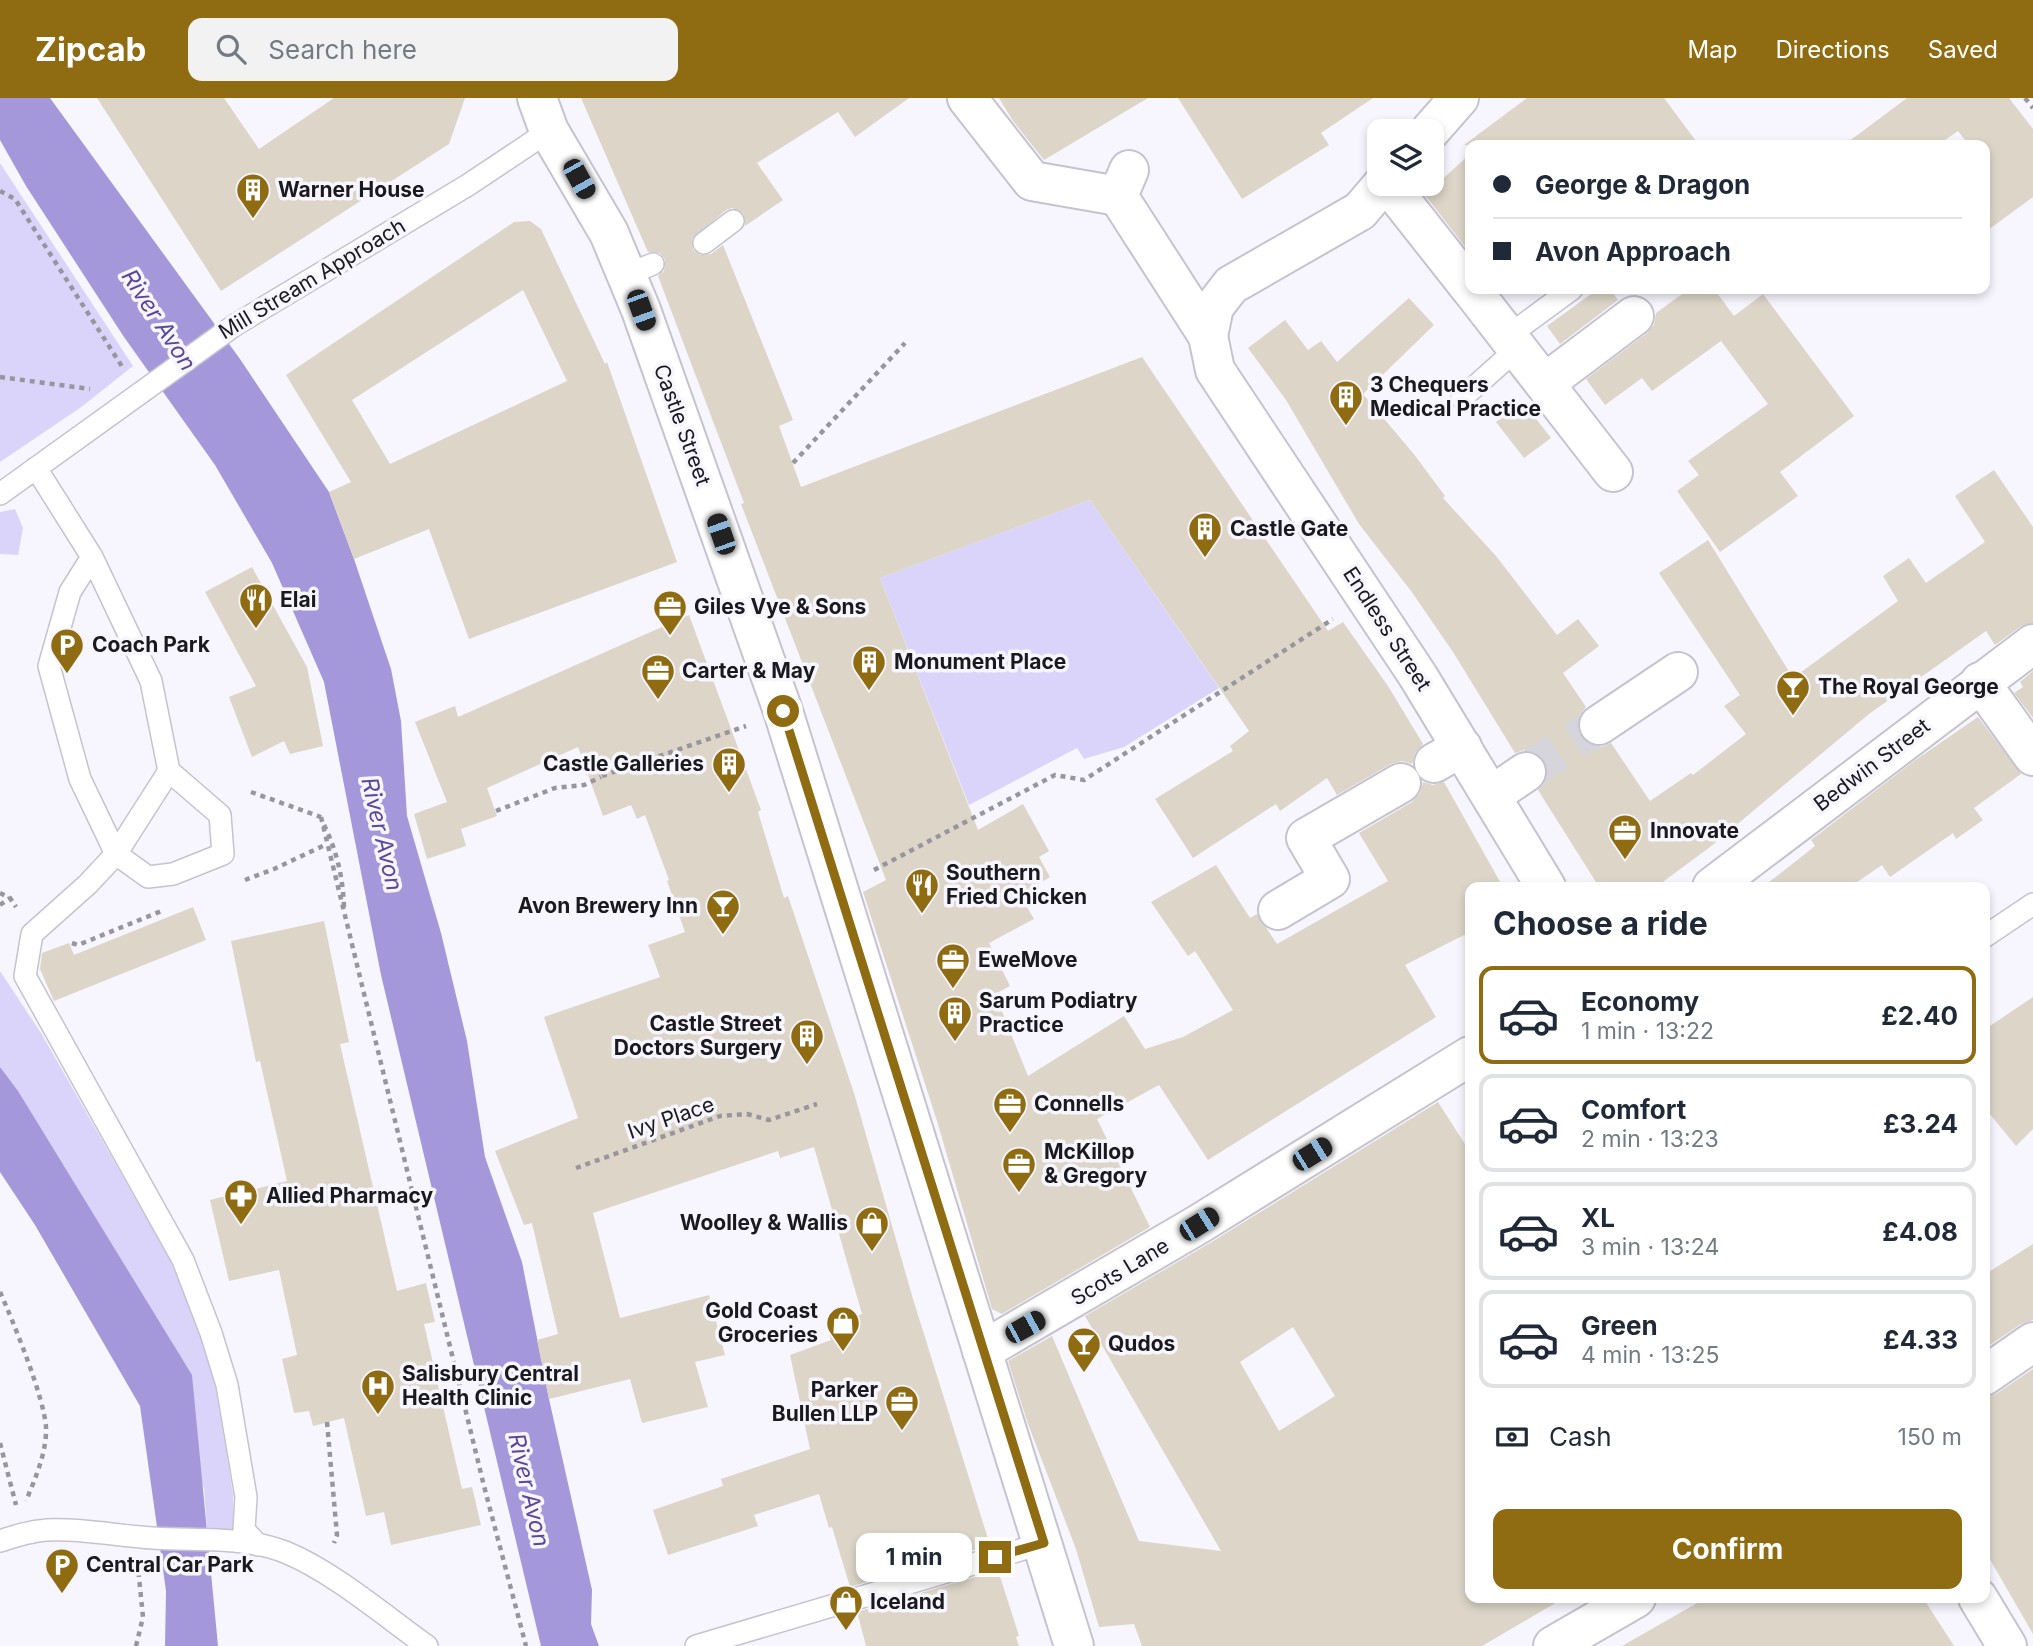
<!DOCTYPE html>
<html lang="en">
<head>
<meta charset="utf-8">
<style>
  body { margin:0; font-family:Inter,sans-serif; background:#f2f2f3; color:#1f2937; height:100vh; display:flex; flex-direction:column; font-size:26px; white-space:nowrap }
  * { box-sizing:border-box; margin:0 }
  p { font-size:23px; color:#747a83 }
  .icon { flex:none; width:38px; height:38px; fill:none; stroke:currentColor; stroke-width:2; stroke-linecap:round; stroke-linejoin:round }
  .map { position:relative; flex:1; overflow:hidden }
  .drawer { position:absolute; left:1465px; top:784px; width:525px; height:721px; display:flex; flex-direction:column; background:#fff; border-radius:14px; box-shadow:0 4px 10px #0003 }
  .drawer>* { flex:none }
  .banner { position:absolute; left:1465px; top:42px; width:525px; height:154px; border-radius:14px; box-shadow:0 4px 10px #0003; display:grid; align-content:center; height:154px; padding:0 28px; background:#fff }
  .fabs { position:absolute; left:1367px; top:21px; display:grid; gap:14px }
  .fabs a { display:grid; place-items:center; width:77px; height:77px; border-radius:14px; background:#fff; box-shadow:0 4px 10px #0003; font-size:35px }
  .end { position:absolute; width:32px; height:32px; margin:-16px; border:9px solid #8f6c11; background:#fff; box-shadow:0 0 0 4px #fff }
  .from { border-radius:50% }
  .bubble { position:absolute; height:49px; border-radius:14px; background:#fff; box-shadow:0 4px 10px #0003; font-size:23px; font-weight:700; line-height:49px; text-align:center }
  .car { position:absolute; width:21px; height:42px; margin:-21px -10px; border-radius:9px; box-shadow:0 0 5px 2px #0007; background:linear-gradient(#222 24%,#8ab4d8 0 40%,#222 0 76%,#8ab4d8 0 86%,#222 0) }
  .banner b { display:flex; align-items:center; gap:24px; height:66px; font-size:26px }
  .banner b+b { border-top:2px solid #e0e1e3 }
  .banner i { width:18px; height:18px; background:#1f2937 }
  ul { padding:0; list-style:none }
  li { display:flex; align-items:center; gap:21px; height:98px; margin:0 14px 10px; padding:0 14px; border:4px solid #e0e1e3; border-radius:14px }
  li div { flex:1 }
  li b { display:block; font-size:26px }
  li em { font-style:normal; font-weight:700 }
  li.selected { border-color:#8f6c11 }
  li>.icon { width:63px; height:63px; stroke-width:1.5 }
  h2 { padding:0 28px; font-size:32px; line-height:84px }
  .pay { display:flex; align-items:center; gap:18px; height:77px; padding:0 28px; font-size:26px }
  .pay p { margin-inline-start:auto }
  .action { display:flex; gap:14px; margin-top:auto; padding:14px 28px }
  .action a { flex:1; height:80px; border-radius:14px; background:#8f6c11; color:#fff; font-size:28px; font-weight:700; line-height:80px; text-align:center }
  header { display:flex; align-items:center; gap:42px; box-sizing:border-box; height:98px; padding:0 35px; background:#8f6c11; color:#fff }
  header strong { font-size:33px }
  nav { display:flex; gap:38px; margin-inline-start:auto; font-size:24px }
  .search { width:490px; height:63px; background:#f2f2f3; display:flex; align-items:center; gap:18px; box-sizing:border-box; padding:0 24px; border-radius:14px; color:#747a83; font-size:26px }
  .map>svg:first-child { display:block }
  .green { fill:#dad4fa }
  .water { fill:#a498da }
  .building { fill:#dcd5c8; fill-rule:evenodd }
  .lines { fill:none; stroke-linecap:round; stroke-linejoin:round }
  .street-tunnel { stroke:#d6d5dc; stroke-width:38; stroke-dasharray:38 19; stroke-linecap:butt }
  .lane-casing { stroke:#c5c3d1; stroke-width:24 }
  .street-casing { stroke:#c5c3d1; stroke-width:42 }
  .secondary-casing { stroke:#c5c3d1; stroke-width:42 }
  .path { stroke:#97969d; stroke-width:4.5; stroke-dasharray:5 5; stroke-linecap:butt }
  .lane { stroke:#fff; stroke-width:21 }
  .street { stroke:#fff; stroke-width:38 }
  .secondary { stroke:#fff; stroke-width:38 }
  .route { stroke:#8f6c11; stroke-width:9 }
  .labels { text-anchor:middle; stroke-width:7; stroke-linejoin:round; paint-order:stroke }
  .poi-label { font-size:21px; font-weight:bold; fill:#1a191e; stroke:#f7f6fe; text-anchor:start }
  .street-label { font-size:21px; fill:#1a191e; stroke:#f7f6fe }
  .water-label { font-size:23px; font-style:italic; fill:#5b4797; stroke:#f7f6fe }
</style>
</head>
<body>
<header>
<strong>Zipcab</strong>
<div class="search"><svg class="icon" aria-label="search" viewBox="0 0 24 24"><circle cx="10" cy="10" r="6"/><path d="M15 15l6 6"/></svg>Search here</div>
<nav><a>Map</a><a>Directions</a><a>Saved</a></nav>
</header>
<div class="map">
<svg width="2033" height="1548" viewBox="0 0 2033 1548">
  <rect width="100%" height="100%" fill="#f7f6fe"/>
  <g class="green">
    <polygon points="0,65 133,268 80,310 0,364"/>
    <polygon points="1090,402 1219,590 1124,649 1084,661 1077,650 969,707 880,480"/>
    <polygon points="15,411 23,430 18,457 0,456 0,414"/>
    <polygon points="0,873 41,935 179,1177 212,1266 233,1396 234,1432 207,1430 204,1390 59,1061 0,969"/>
  </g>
  <g class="water">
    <polygon points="0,0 50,0 240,261 329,394 354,461 391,571 401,623 407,718 441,835 467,943 485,1059 522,1164 549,1301 592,1492 591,1526 599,1548 541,1548 381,877 324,584 272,465 215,367 124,239 26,88 0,42"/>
    <polygon points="0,969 18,993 192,1277 218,1548 165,1548 166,1493 140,1308 35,1127 0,1074"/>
  </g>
  <g class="building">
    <polygon points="97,0 224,0 259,51 334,0 465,0 449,46 221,193"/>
    <polygon points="581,0 909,0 855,39 838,14 757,65 783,102 745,128 743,115 732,110 726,112 692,141 693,152 700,157 711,156 723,147 793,322 779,328 801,389 1142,259 1328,533 1343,524 1388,588 1423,646 1415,655 1412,666 1402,663 1391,666 1337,697 1327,680 1280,713 1276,706 1193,760 1155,701 1233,653 1230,648 1249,633 1090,402 880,480 978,732 1023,706 1049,753 1039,759 1050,779 1020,797 1034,821 989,845 1010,888 995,896 1028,978 1124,918 1145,951 1183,939 1233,912 1195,853 1188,858 1151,804 1216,767 1250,820 1257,816 1277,846 1388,783 1359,735 1412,704 1420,695 1423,684 1433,687 1444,684 1503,789 1470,789 1470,834 1405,867 1436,919 1208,1062 1159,987 1097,1021 1150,1129 1002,1216 992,1211 937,1023 863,794 886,782 741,406 744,405 658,178 664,173 665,162 660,155 648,154"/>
    <polygon points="999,0 1148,0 1044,62 1013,23"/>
    <polygon points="1178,0 1373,0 1321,35 1329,47 1242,101"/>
    <polygon points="1527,0 1664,0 1699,47 1464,47"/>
    <polygon points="1907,0 2009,0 2033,31 2033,99 1984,135 1984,47 1969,47 1958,33 1938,47 1844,47"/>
    <polygon points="1470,56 1470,155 1425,97"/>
    <path d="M530,123l11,8 64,135 2,-2 70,200 -208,77 -40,-110 -75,30 -25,-67 22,-10 -65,-107 228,-153zM523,192l44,91 -177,83 -38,-64z"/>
    <polygon points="1598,191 1610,191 1618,202 1560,246 1547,228"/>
    <polygon points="1689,191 1714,191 1734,218 1763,196 1854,318 1780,374 1798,398 1720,454 1677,393 1699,377 1688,363 1768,306 1721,243 1652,293 1642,280 1605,307 1586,281 1647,235 1654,227 1656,215"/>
    <polygon points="1409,200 1434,227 1363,296 1413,355 1445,398 1443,400 1496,458 1557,537 1578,521 1599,548 1563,575 1586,609 1579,618 1577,629 1581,640 1590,647 1601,649 1611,645 1650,703 1691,675 1693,677 1746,636 1724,608 1740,597 1659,475 1708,442 1793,580 1898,503 1883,478 1909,460 1926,485 1985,444 1955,398 1994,372 2033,429 2033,525 2020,529 1995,547 1986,533 1869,616 1710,749 1656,789 1599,789 1538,692 1546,683 1548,672 1544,662 1535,654 1524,652 1515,655 1453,554 1411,493 1359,426 1286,302 1248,250 1285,222 1308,252 1321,243 1337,264"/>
    <polygon points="1523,304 1551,340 1524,360 1496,324"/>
    <polygon points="252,469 307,569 323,648 290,656 284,643 252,659 229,599 256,588 205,494"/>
    <polygon points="689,517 761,712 758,714 784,800 788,798 854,995 913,1201 990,1447 850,1489 832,1429 829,1430 819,1396 754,1417 758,1428 668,1457 653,1412 723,1388 721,1381 810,1351 790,1257 831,1242 827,1227 862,1216 814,1049 780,1060 778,1053 593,1115 620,1220 709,1197 725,1257 695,1264 708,1309 642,1325 630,1281 549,1301 537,1242 558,1236 532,1125 524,1127 495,1053 578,1020 544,919 660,879 648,847 685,834 667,783 669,782 645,717 637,721 631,707 603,718 578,649 487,690 497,718 461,731 466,748 427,761 414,716 447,704 415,624 455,608 458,619"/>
    <polygon points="2033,573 2033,620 2014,595 2023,589 2020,584"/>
    <polygon points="1978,619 2021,676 1974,710 1983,722 1956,741 1953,735 1890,779 1882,767 1850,789 1763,789 1815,748 1811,742 1914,663"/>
    <polygon points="193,809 206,842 54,903 40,871 42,855 69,845 74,857"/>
    <polygon points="324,823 349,944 340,946 397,1193 426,1185 435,1224 424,1226 462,1391 472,1389 481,1427 391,1447 384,1414 366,1418 344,1320 313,1328 309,1313 294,1315 282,1261 297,1257 279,1172 229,1183 210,1102 287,1083 260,963 256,964 231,843"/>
    <polygon points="2033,899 2033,1031 2016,1048 1984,1009 1984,932"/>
    <path d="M1438,1004l32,50v446h94l-82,48h-340l-8,-22 -35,3 -23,-78 -48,-125 -20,-63 44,-25 87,205 82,10 -136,-235 125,-73zM1293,1229l42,69 -56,35 -39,-69z"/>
    <polygon points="2033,1146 2033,1222 2021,1226 1984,1251 1984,1177"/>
    <polygon points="2033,1271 2033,1536 1984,1451 1984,1300 1996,1296"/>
    <polygon points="998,1472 1019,1538 1016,1539 1019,1548 866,1548 857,1514"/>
    <polygon points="1706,1500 1923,1500 1954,1548 1622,1548"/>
  </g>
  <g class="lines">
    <polyline class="street-tunnel" points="1526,674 1599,627"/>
    <g class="lane-casing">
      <g id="lane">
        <polyline points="704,145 733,123"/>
        <polyline points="626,177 653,166"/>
        <polyline points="1508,238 1572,191"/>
        <polyline points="1462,300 1518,250"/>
        <polyline points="36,370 92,459 151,583 169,673 220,717 223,756 173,776 148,779 116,756 80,681 49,568 70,494 92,459"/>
        <polyline points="0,396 235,227 468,87 549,33"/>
        <polyline points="169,673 116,756 88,786 32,836 25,878 183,1162 211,1235 227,1287 246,1399 244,1432 258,1447"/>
        <polyline points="1984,839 2033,806"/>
        <path d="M0,1443c15,-5 30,-10 47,-11 34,-2 71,6 106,8 43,3 92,-2 132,14 47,19 100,64 142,94"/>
        <polyline points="696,1548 1044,1445"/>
      </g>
    </g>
    <g class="street-casing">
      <g id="street">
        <polyline points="967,0 1032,83 1118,98"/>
        <polyline points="1430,33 1459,0"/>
        <polyline points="1129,72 1118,98 1208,238 1215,272 1418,578 1546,789"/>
        <polyline points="1388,86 1470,190"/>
        <polyline points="1471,191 1613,374"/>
        <polyline points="1208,238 1214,209 1231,187 1360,113 1383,86"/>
        <polyline points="1545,285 1634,218"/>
        <polyline points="1980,584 2033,658"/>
        <polyline points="1599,627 1678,574"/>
        <polyline points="1434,665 1462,649"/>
        <polyline points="1492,697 1526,674"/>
        <polyline points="1712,789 2033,546"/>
        <polyline points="1278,812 1330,781 1306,740 1401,685"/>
        <polyline points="982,1253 1199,1126 1470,958"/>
        <polyline points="1984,1278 2033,1244"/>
        <polyline points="1978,1500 2007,1548"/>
        <polyline points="1553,1548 1636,1500"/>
      </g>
    </g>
    <g class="secondary-casing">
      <polyline id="secondary" points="537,0 549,33 609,135 641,212 783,613 1074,1548"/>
    </g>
    <g class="path">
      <polyline points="2025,0 2033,10"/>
      <polyline points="0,93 15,101 123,270"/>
      <polyline points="0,279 90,291"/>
      <polyline points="793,365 905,245"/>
      <polyline points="602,678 746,628"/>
      <polyline points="251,694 321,719"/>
      <polyline points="496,713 555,690 584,687 601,679"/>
      <polyline points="321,719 484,1388 526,1548"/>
      <path d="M324,727c13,26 19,53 20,82"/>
      <polyline points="874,772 1055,677 1084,682 1333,521"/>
      <polyline points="245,782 274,771 327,746"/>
      <polyline points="0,795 10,800 16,809"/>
      <polyline points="0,807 10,800"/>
      <polyline points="72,845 78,847 164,812"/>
      <polyline points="576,1070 720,1018 747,1016 769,1022 817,1006"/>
      <path d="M0,1194c13,29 44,105 46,135 1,25 -11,52 -20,74"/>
      <polyline points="327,1324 337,1437 334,1445"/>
      <polyline points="0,1345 16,1407"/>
      <polyline points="136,1548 143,1519 138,1469"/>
    </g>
    <use href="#lane" class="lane"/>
    <use href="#street" class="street"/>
    <use href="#secondary" class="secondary"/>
  </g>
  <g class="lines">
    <polyline class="route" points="783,613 1044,1445 995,1459"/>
  </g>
  <defs>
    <g id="building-pin" transform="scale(1.75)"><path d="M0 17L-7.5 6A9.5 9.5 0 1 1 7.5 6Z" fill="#8f6c11" stroke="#f7f6fe"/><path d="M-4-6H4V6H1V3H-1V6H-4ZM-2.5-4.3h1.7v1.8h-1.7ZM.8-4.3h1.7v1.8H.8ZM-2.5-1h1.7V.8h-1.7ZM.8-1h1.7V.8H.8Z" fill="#fff"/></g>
    <g id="restaurant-pin" transform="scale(1.75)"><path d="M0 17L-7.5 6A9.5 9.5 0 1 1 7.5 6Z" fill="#8f6c11" stroke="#f7f6fe"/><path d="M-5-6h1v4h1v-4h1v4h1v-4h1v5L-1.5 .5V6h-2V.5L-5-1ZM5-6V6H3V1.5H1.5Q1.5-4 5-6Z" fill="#fff"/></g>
    <g id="office-pin" transform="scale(1.75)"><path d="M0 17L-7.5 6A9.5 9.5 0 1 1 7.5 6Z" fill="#8f6c11" stroke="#f7f6fe"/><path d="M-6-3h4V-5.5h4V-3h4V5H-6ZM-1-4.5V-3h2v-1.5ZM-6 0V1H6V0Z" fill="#fff"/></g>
    <g id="parking-pin" transform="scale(1.75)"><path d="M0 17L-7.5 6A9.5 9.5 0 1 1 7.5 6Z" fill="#8f6c11" stroke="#f7f6fe"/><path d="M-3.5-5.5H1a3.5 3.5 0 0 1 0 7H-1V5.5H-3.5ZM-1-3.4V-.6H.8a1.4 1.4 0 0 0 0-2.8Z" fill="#fff"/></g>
    <g id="bar-pin" transform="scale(1.75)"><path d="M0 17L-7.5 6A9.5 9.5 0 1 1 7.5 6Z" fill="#8f6c11" stroke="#f7f6fe"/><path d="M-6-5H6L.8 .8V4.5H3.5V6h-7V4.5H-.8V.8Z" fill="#fff"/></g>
    <g id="pharmacy-pin" transform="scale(1.75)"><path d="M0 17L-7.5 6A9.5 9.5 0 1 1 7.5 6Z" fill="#8f6c11" stroke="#f7f6fe"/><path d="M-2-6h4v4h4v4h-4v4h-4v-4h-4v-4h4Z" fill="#fff"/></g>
    <g id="shop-pin" transform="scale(1.75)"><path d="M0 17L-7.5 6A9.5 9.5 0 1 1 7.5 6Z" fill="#8f6c11" stroke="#f7f6fe"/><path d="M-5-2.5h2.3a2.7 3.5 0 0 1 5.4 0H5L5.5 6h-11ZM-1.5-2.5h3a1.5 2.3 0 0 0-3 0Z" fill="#fff"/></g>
    <g id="hospital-pin" transform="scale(1.75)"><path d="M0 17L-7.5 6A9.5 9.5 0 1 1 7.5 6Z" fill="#8f6c11" stroke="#f7f6fe"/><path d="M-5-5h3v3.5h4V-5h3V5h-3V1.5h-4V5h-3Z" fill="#fff"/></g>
  </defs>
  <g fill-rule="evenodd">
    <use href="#building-pin" x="253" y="92"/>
    <use href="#building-pin" x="1346" y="299"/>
    <use href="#building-pin" x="1205" y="431"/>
    <use href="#restaurant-pin" x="256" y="502"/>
    <use href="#office-pin" x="670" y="509"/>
    <use href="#parking-pin" x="67" y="547"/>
    <use href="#building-pin" x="869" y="564"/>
    <use href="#office-pin" x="658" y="573"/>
    <use href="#bar-pin" x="1793" y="589"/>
    <use href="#building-pin" x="729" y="666"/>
    <use href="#office-pin" x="1625" y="733"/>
    <use href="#restaurant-pin" x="922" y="787"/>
    <use href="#bar-pin" x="723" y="808"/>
    <use href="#office-pin" x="953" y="862"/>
    <use href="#building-pin" x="955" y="915"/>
    <use href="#building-pin" x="807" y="938"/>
    <use href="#office-pin" x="1010" y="1006"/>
    <use href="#office-pin" x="1019" y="1066"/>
    <use href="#pharmacy-pin" x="241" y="1098"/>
    <use href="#shop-pin" x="872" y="1125"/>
    <use href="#shop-pin" x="843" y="1225"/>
    <use href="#bar-pin" x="1084" y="1246"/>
    <use href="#hospital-pin" x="378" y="1288"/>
    <use href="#office-pin" x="902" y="1304"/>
    <use href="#parking-pin" x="62" y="1467"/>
    <use href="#shop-pin" x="846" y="1504"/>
  </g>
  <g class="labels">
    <g class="poi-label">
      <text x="278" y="99">Warner House</text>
      <text x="1370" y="294">3 Chequers<tspan x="1370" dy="24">Medical Practice</tspan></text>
      <text x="1230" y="438">Castle Gate</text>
      <text x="280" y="509">Elai</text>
      <text x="694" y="516">Giles Vye &amp; Sons</text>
      <text x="92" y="554">Coach Park</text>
      <text x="894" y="571">Monument Place</text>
      <text x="682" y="580">Carter &amp; May</text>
      <text x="1818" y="596">The Royal George</text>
      <text x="704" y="673" text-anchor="end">Castle Galleries</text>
      <text x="1650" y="740">Innovate</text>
      <text x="946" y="782">Southern<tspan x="946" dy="24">Fried Chicken</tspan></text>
      <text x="698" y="815" text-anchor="end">Avon Brewery Inn</text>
      <text x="978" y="869">EweMove</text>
      <text x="979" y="910">Sarum Podiatry<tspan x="979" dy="24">Practice</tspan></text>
      <text x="782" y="933" text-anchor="end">Castle Street<tspan x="782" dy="24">Doctors Surgery</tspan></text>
      <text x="1034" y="1013">Connells</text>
      <text x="1044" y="1061">McKillop<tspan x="1044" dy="24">&amp; Gregory</tspan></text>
      <text x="266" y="1105">Allied Pharmacy</text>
      <text x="848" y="1132" text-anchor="end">Woolley &amp; Wallis</text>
      <text x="818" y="1220" text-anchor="end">Gold Coast<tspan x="818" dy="24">Groceries</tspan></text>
      <text x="1108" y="1253">Qudos</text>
      <text x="402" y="1283">Salisbury Central<tspan x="402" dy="24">Health Clinic</tspan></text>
      <text x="878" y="1299" text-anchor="end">Parker<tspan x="878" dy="24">Bullen LLP</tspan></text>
      <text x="86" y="1474">Central Car Park</text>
      <text x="870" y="1511">Iceland</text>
    </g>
    <g class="street-label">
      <text transform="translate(312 181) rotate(-31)" y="7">Mill Stream Approach</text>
      <text transform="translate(682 327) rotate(70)" y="7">Castle Street</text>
      <text transform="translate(1387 531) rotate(57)" y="7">Endless Street</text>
      <text transform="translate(1872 667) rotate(-37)" y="7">Bedwin Street</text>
      <text transform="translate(671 1020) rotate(-19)" y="7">Ivy Place</text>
      <text transform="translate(1120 1174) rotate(-31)" y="7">Scots Lane</text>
    </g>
    <g class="water-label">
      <text transform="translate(159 222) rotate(57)" y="8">River Avon</text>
      <text transform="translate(382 736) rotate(77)" y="8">River Avon</text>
      <text transform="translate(529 1392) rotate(77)" y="8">River Avon</text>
    </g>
  </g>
</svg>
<div class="fabs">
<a><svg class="icon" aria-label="layers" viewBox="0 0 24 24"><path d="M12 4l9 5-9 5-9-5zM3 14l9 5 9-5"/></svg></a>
</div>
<i class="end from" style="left:783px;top:613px"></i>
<i class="end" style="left:995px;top:1459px"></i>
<div class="bubble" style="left:856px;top:1435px;width:116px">1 min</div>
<i class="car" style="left:579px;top:81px;rotate:151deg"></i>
<i class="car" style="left:641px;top:212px;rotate:160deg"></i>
<i class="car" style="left:721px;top:436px;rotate:341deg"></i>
<i class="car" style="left:1312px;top:1056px;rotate:58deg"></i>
<i class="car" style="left:1199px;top:1126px;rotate:58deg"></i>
<i class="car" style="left:1025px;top:1229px;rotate:61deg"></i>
<div class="banner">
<b><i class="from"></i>George &amp; Dragon</b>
<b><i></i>Avon Approach</b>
</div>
<section class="drawer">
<h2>Choose a ride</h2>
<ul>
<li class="selected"><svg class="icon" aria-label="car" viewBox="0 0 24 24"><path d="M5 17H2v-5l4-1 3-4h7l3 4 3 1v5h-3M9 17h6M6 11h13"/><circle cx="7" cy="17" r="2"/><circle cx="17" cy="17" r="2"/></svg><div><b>Economy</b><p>1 min · 13:22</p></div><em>£2.40</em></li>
<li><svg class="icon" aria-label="car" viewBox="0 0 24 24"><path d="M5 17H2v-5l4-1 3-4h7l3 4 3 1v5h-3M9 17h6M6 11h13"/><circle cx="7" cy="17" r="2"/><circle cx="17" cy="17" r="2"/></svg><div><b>Comfort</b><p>2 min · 13:23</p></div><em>£3.24</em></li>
<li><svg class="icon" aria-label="car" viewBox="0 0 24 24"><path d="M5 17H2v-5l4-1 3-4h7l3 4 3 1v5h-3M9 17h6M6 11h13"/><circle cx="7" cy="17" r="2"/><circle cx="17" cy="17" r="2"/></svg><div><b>XL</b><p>3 min · 13:24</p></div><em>£4.08</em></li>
<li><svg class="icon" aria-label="car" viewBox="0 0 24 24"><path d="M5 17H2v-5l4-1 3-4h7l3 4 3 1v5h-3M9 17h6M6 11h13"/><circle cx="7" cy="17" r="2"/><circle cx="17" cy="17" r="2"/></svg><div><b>Green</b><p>4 min · 13:25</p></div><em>£4.33</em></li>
</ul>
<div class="pay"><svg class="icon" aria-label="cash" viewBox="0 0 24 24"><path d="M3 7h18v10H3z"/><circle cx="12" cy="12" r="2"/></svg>Cash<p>150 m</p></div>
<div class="action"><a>Confirm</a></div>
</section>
</div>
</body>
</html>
